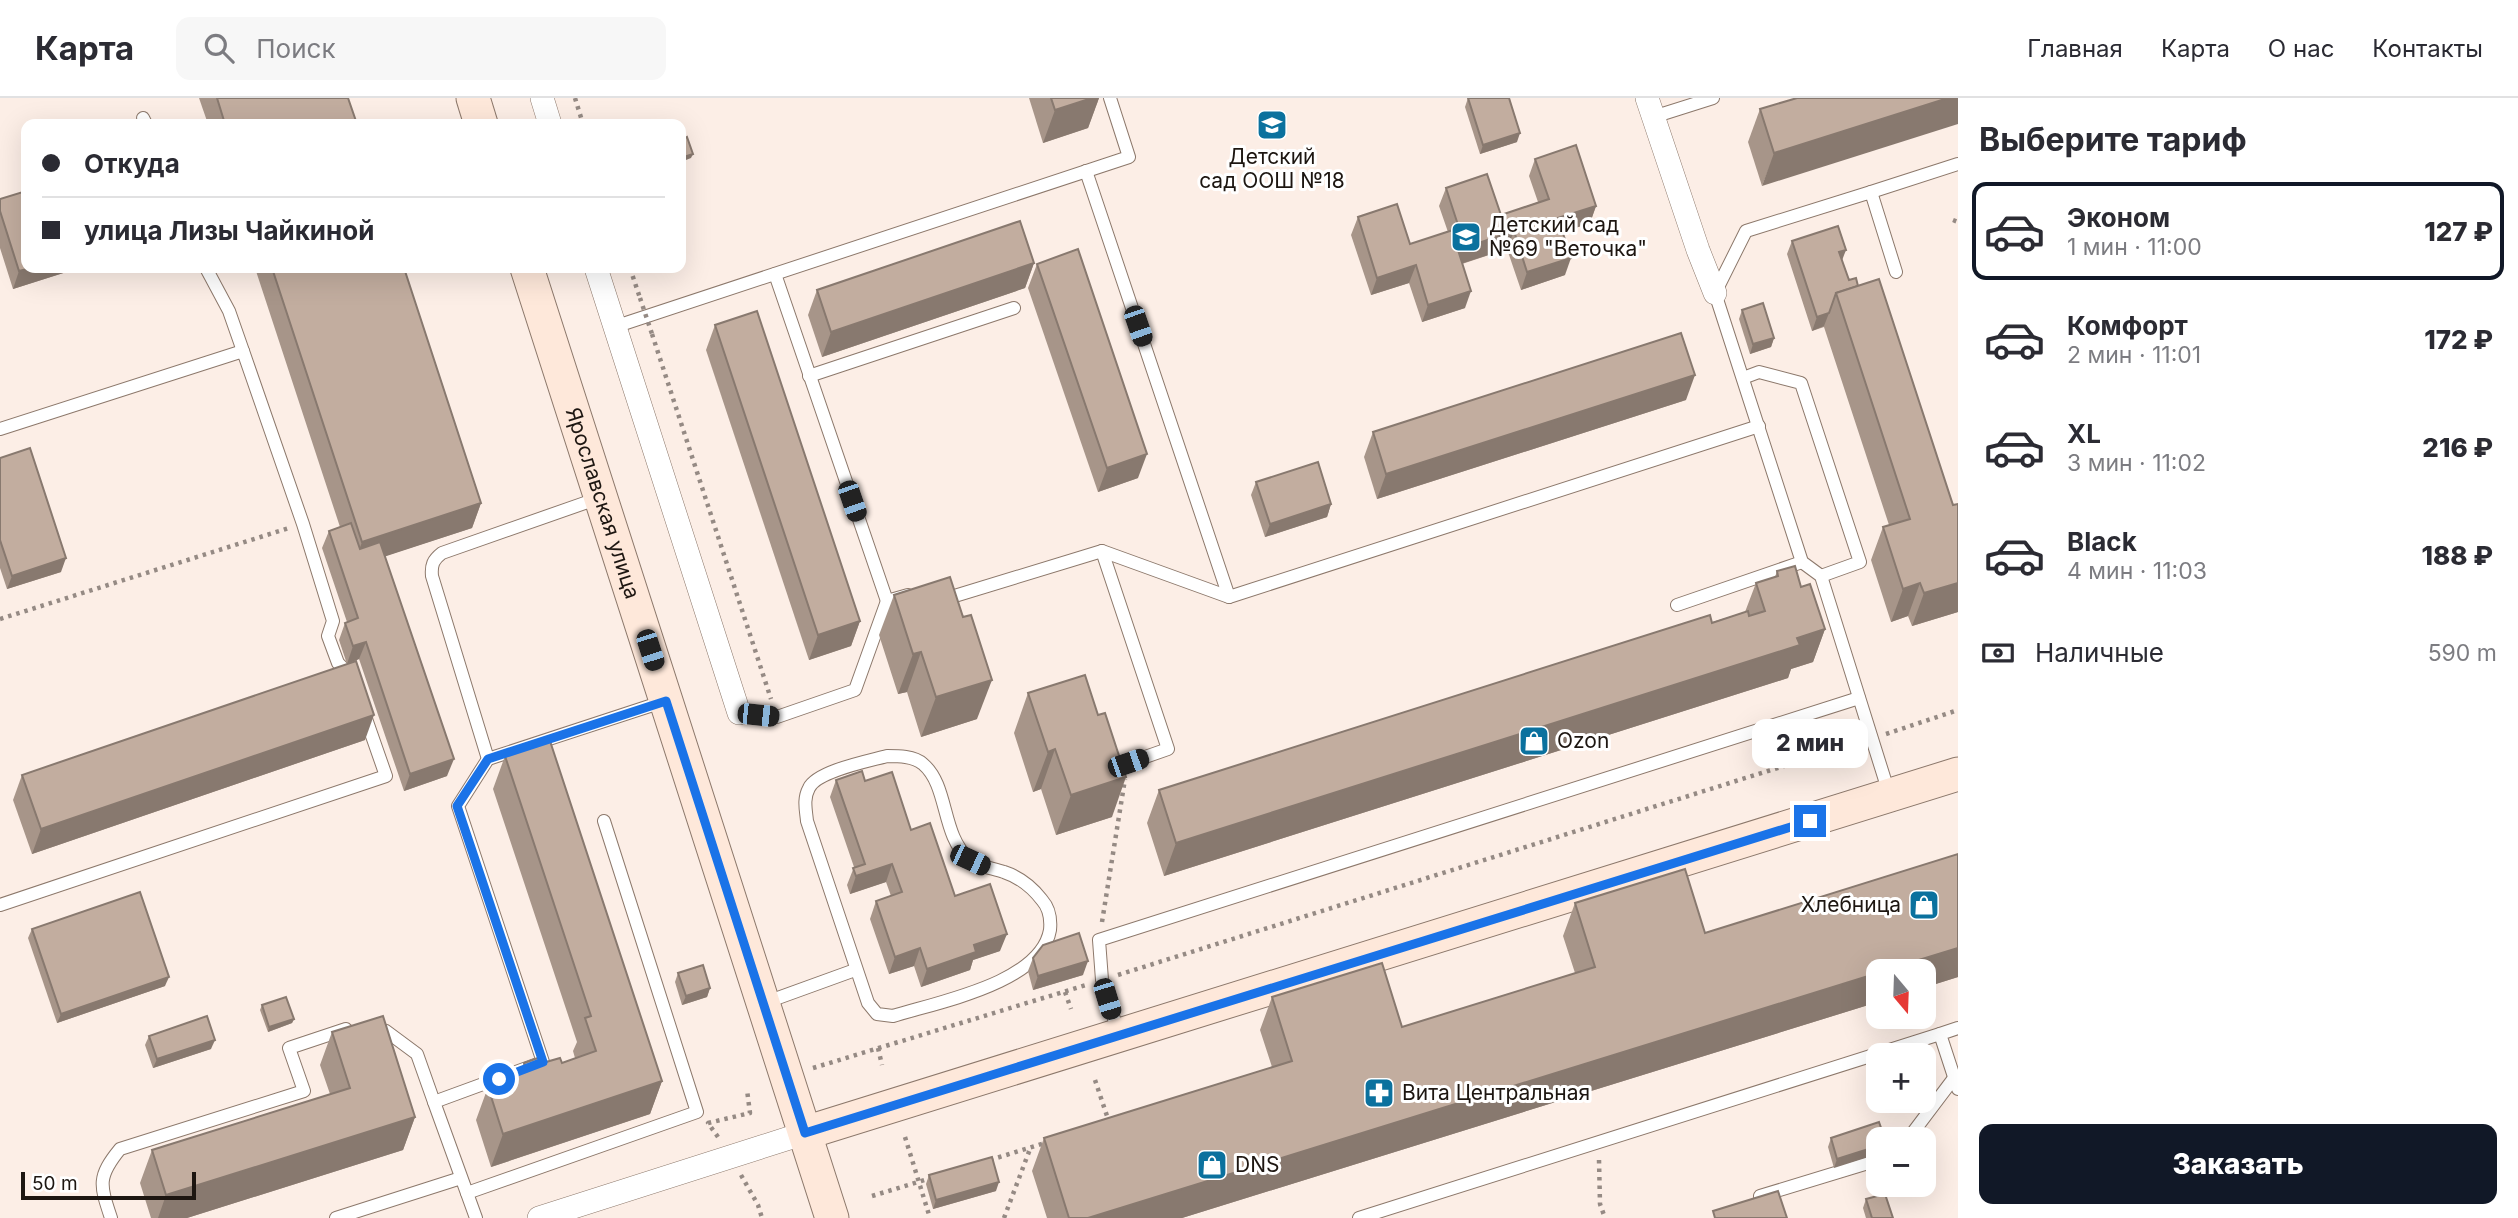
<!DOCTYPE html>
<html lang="ru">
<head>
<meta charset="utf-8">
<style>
  body { margin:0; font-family:Inter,sans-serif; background:#f7f7f7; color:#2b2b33; height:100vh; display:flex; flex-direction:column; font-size:26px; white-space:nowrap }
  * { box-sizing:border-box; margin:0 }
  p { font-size:23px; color:#7c7c81 }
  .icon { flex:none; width:38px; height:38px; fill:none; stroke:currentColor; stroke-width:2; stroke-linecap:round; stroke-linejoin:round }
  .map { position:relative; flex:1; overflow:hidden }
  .side { display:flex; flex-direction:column; background:#fff; width:560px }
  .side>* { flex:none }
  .banner { position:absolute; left:21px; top:21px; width:665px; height:154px; border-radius:14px; box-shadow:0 7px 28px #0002; display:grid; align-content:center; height:154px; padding:0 21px; background:#fff }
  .needle { width:46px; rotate:161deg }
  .tools { position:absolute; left:1866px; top:861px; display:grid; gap:14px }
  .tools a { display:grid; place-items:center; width:70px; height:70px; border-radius:14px; background:#fff; box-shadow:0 7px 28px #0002; font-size:35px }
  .scale { position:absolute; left:21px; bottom:18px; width:175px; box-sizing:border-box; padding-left:7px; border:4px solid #1d1611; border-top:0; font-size:19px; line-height:24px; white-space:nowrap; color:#1d1611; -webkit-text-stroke:5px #fff; paint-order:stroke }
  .end { position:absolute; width:32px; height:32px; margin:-16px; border:9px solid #1a73e8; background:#fff; box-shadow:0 0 0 4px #fff }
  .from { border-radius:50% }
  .bubble { position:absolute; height:49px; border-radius:14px; background:#fff; box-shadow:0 7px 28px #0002; font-size:23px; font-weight:800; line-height:49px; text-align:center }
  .car { position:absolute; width:21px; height:42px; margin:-21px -10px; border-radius:9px; box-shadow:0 0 5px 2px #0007; background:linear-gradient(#222 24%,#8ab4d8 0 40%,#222 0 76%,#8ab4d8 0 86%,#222 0) }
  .banner b { display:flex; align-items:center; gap:24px; height:66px; font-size:26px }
  .banner b+b { border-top:2px solid #e1e1e2 }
  .banner i { width:18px; height:18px; background:#2b2b33 }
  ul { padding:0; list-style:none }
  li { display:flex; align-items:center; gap:21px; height:98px; margin:0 14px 10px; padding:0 7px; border:4px solid transparent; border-radius:14px }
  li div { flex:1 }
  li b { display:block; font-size:26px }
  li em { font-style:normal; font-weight:800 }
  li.selected { border-color:#111827 }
  li>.icon { width:63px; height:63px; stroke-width:1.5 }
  h2 { padding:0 21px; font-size:32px; line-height:84px }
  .pay { display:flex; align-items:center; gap:18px; height:77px; padding:0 21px; font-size:26px }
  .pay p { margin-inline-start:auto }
  .action { display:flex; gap:14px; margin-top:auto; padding:14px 21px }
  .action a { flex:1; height:80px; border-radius:14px; background:#111827; color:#fff; font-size:28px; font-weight:800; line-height:80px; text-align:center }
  header { display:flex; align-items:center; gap:42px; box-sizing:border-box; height:98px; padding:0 35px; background:#fff; border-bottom:2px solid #e1e1e2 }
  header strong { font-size:33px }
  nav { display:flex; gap:38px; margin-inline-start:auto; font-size:24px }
  .search { width:490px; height:63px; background:#f7f7f7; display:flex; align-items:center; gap:18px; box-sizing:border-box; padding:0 24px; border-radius:14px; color:#7c7c81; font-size:26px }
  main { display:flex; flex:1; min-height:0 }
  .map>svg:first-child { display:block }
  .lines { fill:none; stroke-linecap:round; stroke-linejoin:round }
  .lane-casing { stroke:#8c786b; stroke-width:14 }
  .street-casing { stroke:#8c786b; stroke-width:24 }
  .secondary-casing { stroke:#8c786b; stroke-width:35 }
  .path { stroke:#958a84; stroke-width:4.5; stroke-dasharray:3.5 5; stroke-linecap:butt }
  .lane { stroke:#fff; stroke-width:12 }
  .street { stroke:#fff; stroke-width:23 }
  .secondary { stroke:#fee8da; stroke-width:33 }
  .path-bridge { stroke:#958a84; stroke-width:4.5; stroke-dasharray:3.5 5; stroke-linecap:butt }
  .wall { fill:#a79589 }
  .shaded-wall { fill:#88796f }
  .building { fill:#c2ad9f; stroke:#88796f; stroke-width:2 }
  .route { stroke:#1a73e8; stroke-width:9 }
  .labels { text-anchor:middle; stroke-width:6; stroke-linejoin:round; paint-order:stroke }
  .poi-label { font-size:21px; fill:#1d1611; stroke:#fff; text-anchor:start }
  .street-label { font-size:21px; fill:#1d1611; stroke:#fff }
</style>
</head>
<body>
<header>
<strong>Карта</strong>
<div class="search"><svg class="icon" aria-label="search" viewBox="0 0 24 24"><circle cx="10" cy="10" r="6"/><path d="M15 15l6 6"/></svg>Поиск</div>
<nav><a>Главная</a><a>Карта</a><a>О нас</a><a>Контакты</a></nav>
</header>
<main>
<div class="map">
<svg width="1958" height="1120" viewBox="0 0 1958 1120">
  <rect width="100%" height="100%" fill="#fceee6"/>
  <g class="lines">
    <g class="lane-casing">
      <g id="lane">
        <polyline points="1653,19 1713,0"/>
        <polyline points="143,20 146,26"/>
        <polyline points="1086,73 1229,499"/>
        <polyline points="1871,94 1958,66"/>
        <polyline points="206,170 229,213 243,253"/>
        <polyline points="775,176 887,503"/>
        <polyline points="614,229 1129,59 1110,0"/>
        <polyline points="809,278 1014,210"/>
        <polyline points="1743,280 1759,274 1801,285 1860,464 1821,478"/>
        <polyline points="0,331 243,253 303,426 333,523 328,538 338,565 351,578"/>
        <polyline points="1102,453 1168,651 1128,665"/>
        <polyline points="943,499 948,500 1102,453 1229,499 1759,328"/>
        <polyline points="1677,507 1802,464"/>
        <polyline points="739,615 777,619 855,592 887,503 908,497"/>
        <path d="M887,658c11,0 27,0 36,8 26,22 18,71 46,95 9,8 24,9 35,13 15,5 28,15 38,28 7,8 9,20 8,30 -9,53 -112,72 -157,86l-16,-2 -9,-11 -61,-182c-1,-11 -4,-22 2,-33 8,-17 60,-27 78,-32z"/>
        <path d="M488,661l-56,-183c-1,-11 1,-16 10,-23l157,-55"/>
        <polyline points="1889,695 1821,478 1802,464 1715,195 1746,133 1871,94 1896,174"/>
        <polyline points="0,807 386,678 364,615"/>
        <polyline points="764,905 855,872"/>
        <polyline points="1958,930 1940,936 1958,991"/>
        <polyline points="374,931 386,933 417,956 434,1004"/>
        <polyline points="1119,937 1102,882 1099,842 1859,600"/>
        <polyline points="1908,1041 1954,980"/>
        <polyline points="467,1095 697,1014 604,723"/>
        <polyline points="1760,1098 1878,1062"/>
        <path d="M111,1120c-11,-33 -14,-41 9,-69l184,-58 -15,-43 57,-19"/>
        <polyline points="336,1120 461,1080"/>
        <polyline points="476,1120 434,1004 543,964 458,708 488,661 665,603"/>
        <polyline points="1359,1120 1940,936"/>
      </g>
    </g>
    <g class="street-casing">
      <g id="street">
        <polyline points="542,0 550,26"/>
        <polyline points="1647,0 1698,152 1715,195"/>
        <polyline points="596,170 739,615"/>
        <polyline points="539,1120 805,1035"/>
      </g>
    </g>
    <g class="secondary-casing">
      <g id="secondary">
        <polyline points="473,0 481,26"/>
        <path id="s1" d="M527,170l305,950"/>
        <polyline points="805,1035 1958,676"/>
      </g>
    </g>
    <g class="path">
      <polyline points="575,0 583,26"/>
      <polyline points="1953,122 1958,124"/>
      <polyline points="630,170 640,200"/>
      <polyline points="652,236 771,601"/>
      <polyline points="0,521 289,430"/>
      <polyline points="1886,636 1958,612"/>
      <polyline points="1102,824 1125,681"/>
      <polyline points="1118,877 1857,645"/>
      <polyline points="1065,894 1071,911"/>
      <polyline points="878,950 882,967"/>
      <polyline points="813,970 1086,887"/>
      <polyline points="1095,982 1109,1024"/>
      <polyline points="718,1039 708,1025 750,1015 747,992"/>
      <polyline points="905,1039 930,1120"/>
      <polyline points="990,1062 1045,1045"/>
      <polyline points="1599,1062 1600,1106 1605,1120"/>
      <polyline points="741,1077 758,1107 762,1120"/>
      <polyline points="872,1098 931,1080"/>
      <polyline points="1004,1120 1030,1051"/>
    </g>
    <use href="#lane" class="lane"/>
    <use href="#street" class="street"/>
    <use href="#secondary" class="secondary"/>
    <polyline class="path-bridge" points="640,200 652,236"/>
  </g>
  <g class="wall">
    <polygon points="199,0 348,0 357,26 208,26"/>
    <polygon points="1029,0 1099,0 1088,30 1043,45"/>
    <polygon points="1468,0 1517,44 1480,56 1465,9"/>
    <polygon points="1797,0 1762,88 1748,44 1760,11"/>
    <polygon points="1535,61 1596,108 1590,125 1563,134 1565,177 1521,192 1507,151 1462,166 1465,210 1422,224 1409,185 1371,197 1351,137 1358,119 1410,146 1448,134 1439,108 1446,90 1501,117 1538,104 1529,78"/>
    <polygon points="0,101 26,170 79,170 13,191 0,150"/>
    <polygon points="1792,143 1842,163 1849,182 1858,188 1953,407 1958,406 1958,514 1912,528 1908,518 1891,524 1871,462 1883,429 1889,427 1824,229 1812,233 1787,156"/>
    <polygon points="1034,165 1025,190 822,259 808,217 817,192"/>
    <polygon points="1037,166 1138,380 1098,394 1028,190"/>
    <polygon points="255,170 404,170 481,405 472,430 385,458 447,678 404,693 359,561 347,566 339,542 345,525 347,524 322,450 329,433 340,429"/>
    <polygon points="1742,212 1774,240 1771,249 1750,256 1739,221"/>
    <polygon points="715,227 860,523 851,548 809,562 706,252"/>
    <polygon points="1686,302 1377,401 1364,359 1373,334"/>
    <polygon points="0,360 61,474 7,491 0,470"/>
    <polygon points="1256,384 1331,406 1327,419 1265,439 1251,397"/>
    <polygon points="1777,473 1801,489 1825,531 1813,564 1791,571 1788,580 1164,778 1147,725 1159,692 1745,514 1756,485 1775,479"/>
    <polygon points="894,497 977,621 921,639 907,594 898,596 879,537"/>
    <polygon points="1028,595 1112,719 1056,737 1041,691 1033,694 1014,635"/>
    <polygon points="365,642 32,756 13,702 22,677"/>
    <polygon points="505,658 662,983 650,1016 491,1069 476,1022 488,989 511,982 513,975 521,972 524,965 562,965 575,960 573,953 577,944 493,691"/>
    <polygon points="836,682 865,683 911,732 955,798 1000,853 973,862 970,872 921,889 914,868 889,876 870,821 876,803 891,798 886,784 850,796 847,787 854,769 830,699"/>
    <polygon points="1958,756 1958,879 1923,890 1923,873 1878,873 1878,904 1182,1120 1047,1120 1032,1073 1044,1040 1272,969 1260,932 1272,899 1402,929 1575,875 1563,838 1575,805 1705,835"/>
    <polygon points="32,831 165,888 57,925 28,840"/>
    <polygon points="1033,860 1083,877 1033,892 1028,873"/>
    <polygon points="678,875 710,890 707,899 682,907 675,884"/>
    <polygon points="262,907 294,921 292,925 268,934 260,912"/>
    <polygon points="332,934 415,1019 403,1052 187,1120 151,1120 140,1085 152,1052 330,996 320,967"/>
    <polygon points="149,938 211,951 153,970 145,947"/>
    <polygon points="1879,1024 1834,1070 1828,1049 1831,1040"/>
    <polygon points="929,1077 996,1093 933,1111 926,1086"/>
    <polygon points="1866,1101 1893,1120 1866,1120 1863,1110"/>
  </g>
  <g class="shaded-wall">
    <polygon points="1092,0 1099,0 1088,30 1043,45 1055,12"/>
    <polygon points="1948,0 1958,0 1958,26 1762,88 1774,55"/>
    <polygon points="1520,35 1517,44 1480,56 1483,47"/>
    <polygon points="693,56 691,60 681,64 681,60"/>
    <polygon points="1596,108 1590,125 1552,138 1558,120"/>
    <polygon points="1514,133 1507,151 1451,169 1458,152"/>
    <polygon points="1846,152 1841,165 1839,154"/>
    <polygon points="1571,160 1565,177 1521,192 1527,174"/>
    <polygon points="1034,165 1025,190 822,259 831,234"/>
    <polygon points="1416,167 1409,185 1371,197 1377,180"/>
    <polygon points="31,170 79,170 13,191 19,173"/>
    <polygon points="1471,193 1465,210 1422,224 1428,207"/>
    <polygon points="1829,215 1824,228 1812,233 1817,219"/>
    <polygon points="1774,240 1771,249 1750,256 1753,246"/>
    <polygon points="1695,277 1686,302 1377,401 1386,376"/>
    <polygon points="1147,356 1138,380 1098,394 1107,370"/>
    <polygon points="481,405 472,430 353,469 362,444"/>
    <polygon points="1331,406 1327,419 1265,439 1270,426"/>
    <polygon points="66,460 61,474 7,491 12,478"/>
    <polygon points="1920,485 1908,518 1891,524 1903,491"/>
    <polygon points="1958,485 1958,514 1912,528 1924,495"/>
    <polygon points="860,523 851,548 809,562 818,537"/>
    <polygon points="1825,531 1813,564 1791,571 1788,580 1164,778 1176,745"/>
    <polygon points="366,544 359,561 347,566 353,548"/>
    <polygon points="921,554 907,594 898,596 913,556"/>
    <polygon points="992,582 977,621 921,639 936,599"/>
    <polygon points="374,617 365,642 32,756 41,731"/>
    <polygon points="1055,651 1041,691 1033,694 1048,654"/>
    <polygon points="454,661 447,678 404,693 410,676"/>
    <polygon points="1126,679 1112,719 1056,737 1071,697"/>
    <polygon points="892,766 886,784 850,796 856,778"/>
    <polygon points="1007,836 1000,853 973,862 970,872 921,889 927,871 974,847"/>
    <polygon points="920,850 914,868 889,876 895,859"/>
    <polygon points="1958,850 1958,879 1923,890 1923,873 1883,873"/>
    <polygon points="1088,863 1083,877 1033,892 1038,878"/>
    <polygon points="1878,875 1878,904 1182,1120 1088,1120"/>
    <polygon points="169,879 165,888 57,925 61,916"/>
    <polygon points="710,890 707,899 682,907 686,898"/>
    <polygon points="294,921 292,925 268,934 269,929"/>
    <polygon points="215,942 211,951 153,970 157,961"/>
    <polygon points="662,983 650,1016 491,1069 503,1036"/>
    <polygon points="415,1019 403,1052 187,1120 158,1120 166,1097"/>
    <polygon points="1878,1048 1878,1056 1834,1070 1837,1061"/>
    <polygon points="999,1084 996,1093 933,1111 936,1102"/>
  </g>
  <g class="building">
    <polygon points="217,0 348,0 357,26 225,26"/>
    <polygon points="1051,0 1092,0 1055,12"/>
    <polygon points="1468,0 1509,0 1520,35 1483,47"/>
    <polygon points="1797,0 1948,0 1774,55 1760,11"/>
    <polygon points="687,39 693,56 681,60 681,42"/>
    <polygon points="1576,47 1596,108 1558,120 1571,160 1527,174 1514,133 1458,152 1471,193 1428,207 1416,167 1377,180 1358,119 1397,106 1410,146 1459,130 1446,90 1487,76 1501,117 1549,101 1535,61"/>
    <polygon points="26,93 26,170 31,170 19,173 0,113 0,101"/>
    <polygon points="1020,123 1034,165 831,234 817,192"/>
    <polygon points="1838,128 1846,152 1839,154 1849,182 1856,180 1858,188 1836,195 1829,215 1817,219 1792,143"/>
    <polygon points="1078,151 1147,356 1107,370 1037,166"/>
    <polygon points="272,170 404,170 481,405 362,444"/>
    <polygon points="1879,181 1953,407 1958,406 1958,485 1924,495 1920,485 1903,491 1883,429 1910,421 1836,195"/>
    <polygon points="1763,205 1774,240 1753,246 1742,212"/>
    <polygon points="757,213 860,523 818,537 715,227"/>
    <polygon points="1681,235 1695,277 1386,376 1373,334"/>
    <polygon points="30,350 66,460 12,478 0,442 0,360"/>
    <polygon points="1318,364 1331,406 1270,426 1256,384"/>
    <polygon points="351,425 360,451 380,444 454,661 410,676 366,544 353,548 345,525 358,520 329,433"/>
    <polygon points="1795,468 1801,489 1810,486 1825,531 1797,540 1800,547 1176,745 1159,692 1710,517 1712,525 1748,513 1749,518 1765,513 1756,485 1778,478 1777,473"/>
    <polygon points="950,479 963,519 971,517 992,582 936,599 921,554 913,556 894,497"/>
    <polygon points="356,563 374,617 41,731 22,677"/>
    <polygon points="1085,577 1098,617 1105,615 1126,679 1071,697 1055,651 1048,654 1028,595"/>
    <polygon points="550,643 662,983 503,1036 488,989 515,980 513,975 526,971 524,965 543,958 546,964 560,960 562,965 596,953 585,920 591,918 505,658"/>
    <polygon points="862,673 865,683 892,674 911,732 930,725 955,798 990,786 1007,836 974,847 976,854 927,871 920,850 895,859 876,803 902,794 892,766 856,778 853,770 865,766 836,682"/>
    <polygon points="1958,756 1958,850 1883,873 1878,873 1878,875 1088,1120 1069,1120 1044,1040 1292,963 1272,899 1382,865 1402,929 1595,869 1575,805 1685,771 1705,835"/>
    <polygon points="140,794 169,879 61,916 32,831"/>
    <polygon points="1079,835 1088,863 1038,878 1033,860 1043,847"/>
    <polygon points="703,867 710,890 686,898 678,875"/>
    <polygon points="286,899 294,921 269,929 262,907"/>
    <polygon points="207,918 215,942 157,961 149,938"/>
    <polygon points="383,918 415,1019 166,1097 152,1052 350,990 332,934"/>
    <polygon points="1879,1024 1885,1041 1878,1041 1878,1048 1837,1061 1831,1040"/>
    <polygon points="992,1059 999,1084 936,1102 929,1077"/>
    <polygon points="1778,1093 1787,1120 1715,1120 1713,1113"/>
    <polygon points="1885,1096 1893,1120 1872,1120 1866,1101"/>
  </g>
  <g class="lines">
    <polyline class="route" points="499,981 543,964 457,708 488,661 666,603 805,1035 1810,723"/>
  </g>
  <defs>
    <g id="school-square" transform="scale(1.575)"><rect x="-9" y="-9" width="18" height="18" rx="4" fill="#0b719e" stroke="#fff"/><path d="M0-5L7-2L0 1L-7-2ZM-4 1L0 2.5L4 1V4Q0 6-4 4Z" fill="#fff"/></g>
    <g id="shop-square" transform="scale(1.575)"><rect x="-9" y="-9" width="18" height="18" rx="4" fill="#0b719e" stroke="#fff"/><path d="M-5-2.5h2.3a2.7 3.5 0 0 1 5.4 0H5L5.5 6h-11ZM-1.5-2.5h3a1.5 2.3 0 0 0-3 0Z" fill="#fff"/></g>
    <g id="pharmacy-square" transform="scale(1.575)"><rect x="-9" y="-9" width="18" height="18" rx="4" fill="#0b719e" stroke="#fff"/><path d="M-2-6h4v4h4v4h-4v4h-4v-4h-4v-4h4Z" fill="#fff"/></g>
  </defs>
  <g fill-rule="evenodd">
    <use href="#school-square" x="1272" y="27"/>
    <use href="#school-square" x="1466" y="139"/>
    <use href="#shop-square" x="1534" y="643"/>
    <use href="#shop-square" x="1924" y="807"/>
    <use href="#pharmacy-square" x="1379" y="995"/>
    <use href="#shop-square" x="1212" y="1067"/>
  </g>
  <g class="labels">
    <g class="poi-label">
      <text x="1272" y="66" text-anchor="middle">Детский<tspan x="1272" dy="24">сад ООШ №18</tspan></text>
      <text x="1489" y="134">Детский сад<tspan x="1489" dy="24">№69 "Веточка"</tspan></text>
      <text x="1557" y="650">Ozon</text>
      <text x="1901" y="814" text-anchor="end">Хлебница</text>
      <text x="1402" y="1002">Вита Центральная</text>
      <text x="1235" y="1074">DNS</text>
    </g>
    <g class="street-label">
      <text dy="7" stroke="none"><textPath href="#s1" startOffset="247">Ярославская улица</textPath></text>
    </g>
  </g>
</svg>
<div class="tools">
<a><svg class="needle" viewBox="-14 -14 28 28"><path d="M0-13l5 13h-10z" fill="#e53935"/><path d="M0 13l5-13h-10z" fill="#7c7c81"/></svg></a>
<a>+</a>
<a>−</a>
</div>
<div class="scale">50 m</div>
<i class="end from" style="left:499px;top:981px"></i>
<i class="end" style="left:1810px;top:723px"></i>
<div class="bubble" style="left:1752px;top:621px;width:116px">2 мин</div>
<i class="car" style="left:1138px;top:228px;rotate:161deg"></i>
<i class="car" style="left:852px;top:403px;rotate:161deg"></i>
<i class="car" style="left:650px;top:552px;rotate:162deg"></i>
<i class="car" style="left:758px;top:617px;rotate:96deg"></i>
<i class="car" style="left:1128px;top:665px;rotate:71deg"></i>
<i class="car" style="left:970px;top:762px;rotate:115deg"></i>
<i class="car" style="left:1107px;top:901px;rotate:163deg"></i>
<div class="banner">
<b><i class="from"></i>Откуда</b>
<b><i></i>улица Лизы Чайкиной</b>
</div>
</div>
<section class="side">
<h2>Выберите тариф</h2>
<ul>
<li class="selected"><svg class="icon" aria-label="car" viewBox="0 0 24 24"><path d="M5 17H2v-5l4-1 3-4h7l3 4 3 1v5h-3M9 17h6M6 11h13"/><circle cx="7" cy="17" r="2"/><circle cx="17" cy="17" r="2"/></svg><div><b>Эконом</b><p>1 мин · 11:00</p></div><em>127 ₽</em></li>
<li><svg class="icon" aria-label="car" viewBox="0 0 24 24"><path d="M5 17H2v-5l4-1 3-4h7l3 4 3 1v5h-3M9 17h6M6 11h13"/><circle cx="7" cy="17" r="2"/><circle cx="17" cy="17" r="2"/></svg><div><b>Комфорт</b><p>2 мин · 11:01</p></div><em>172 ₽</em></li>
<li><svg class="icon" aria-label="car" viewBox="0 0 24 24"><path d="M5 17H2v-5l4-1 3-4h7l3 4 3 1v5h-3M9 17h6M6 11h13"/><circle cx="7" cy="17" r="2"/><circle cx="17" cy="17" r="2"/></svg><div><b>XL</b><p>3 мин · 11:02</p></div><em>216 ₽</em></li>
<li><svg class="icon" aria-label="car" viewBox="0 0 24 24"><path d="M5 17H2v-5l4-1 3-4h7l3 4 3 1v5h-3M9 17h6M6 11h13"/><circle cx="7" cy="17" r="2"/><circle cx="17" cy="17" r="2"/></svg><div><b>Black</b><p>4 мин · 11:03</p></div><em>188 ₽</em></li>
</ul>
<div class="pay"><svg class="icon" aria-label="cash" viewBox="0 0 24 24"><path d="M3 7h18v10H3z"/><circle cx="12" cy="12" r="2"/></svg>Наличные<p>590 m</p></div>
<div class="action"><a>Заказать</a></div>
</section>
</main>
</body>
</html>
